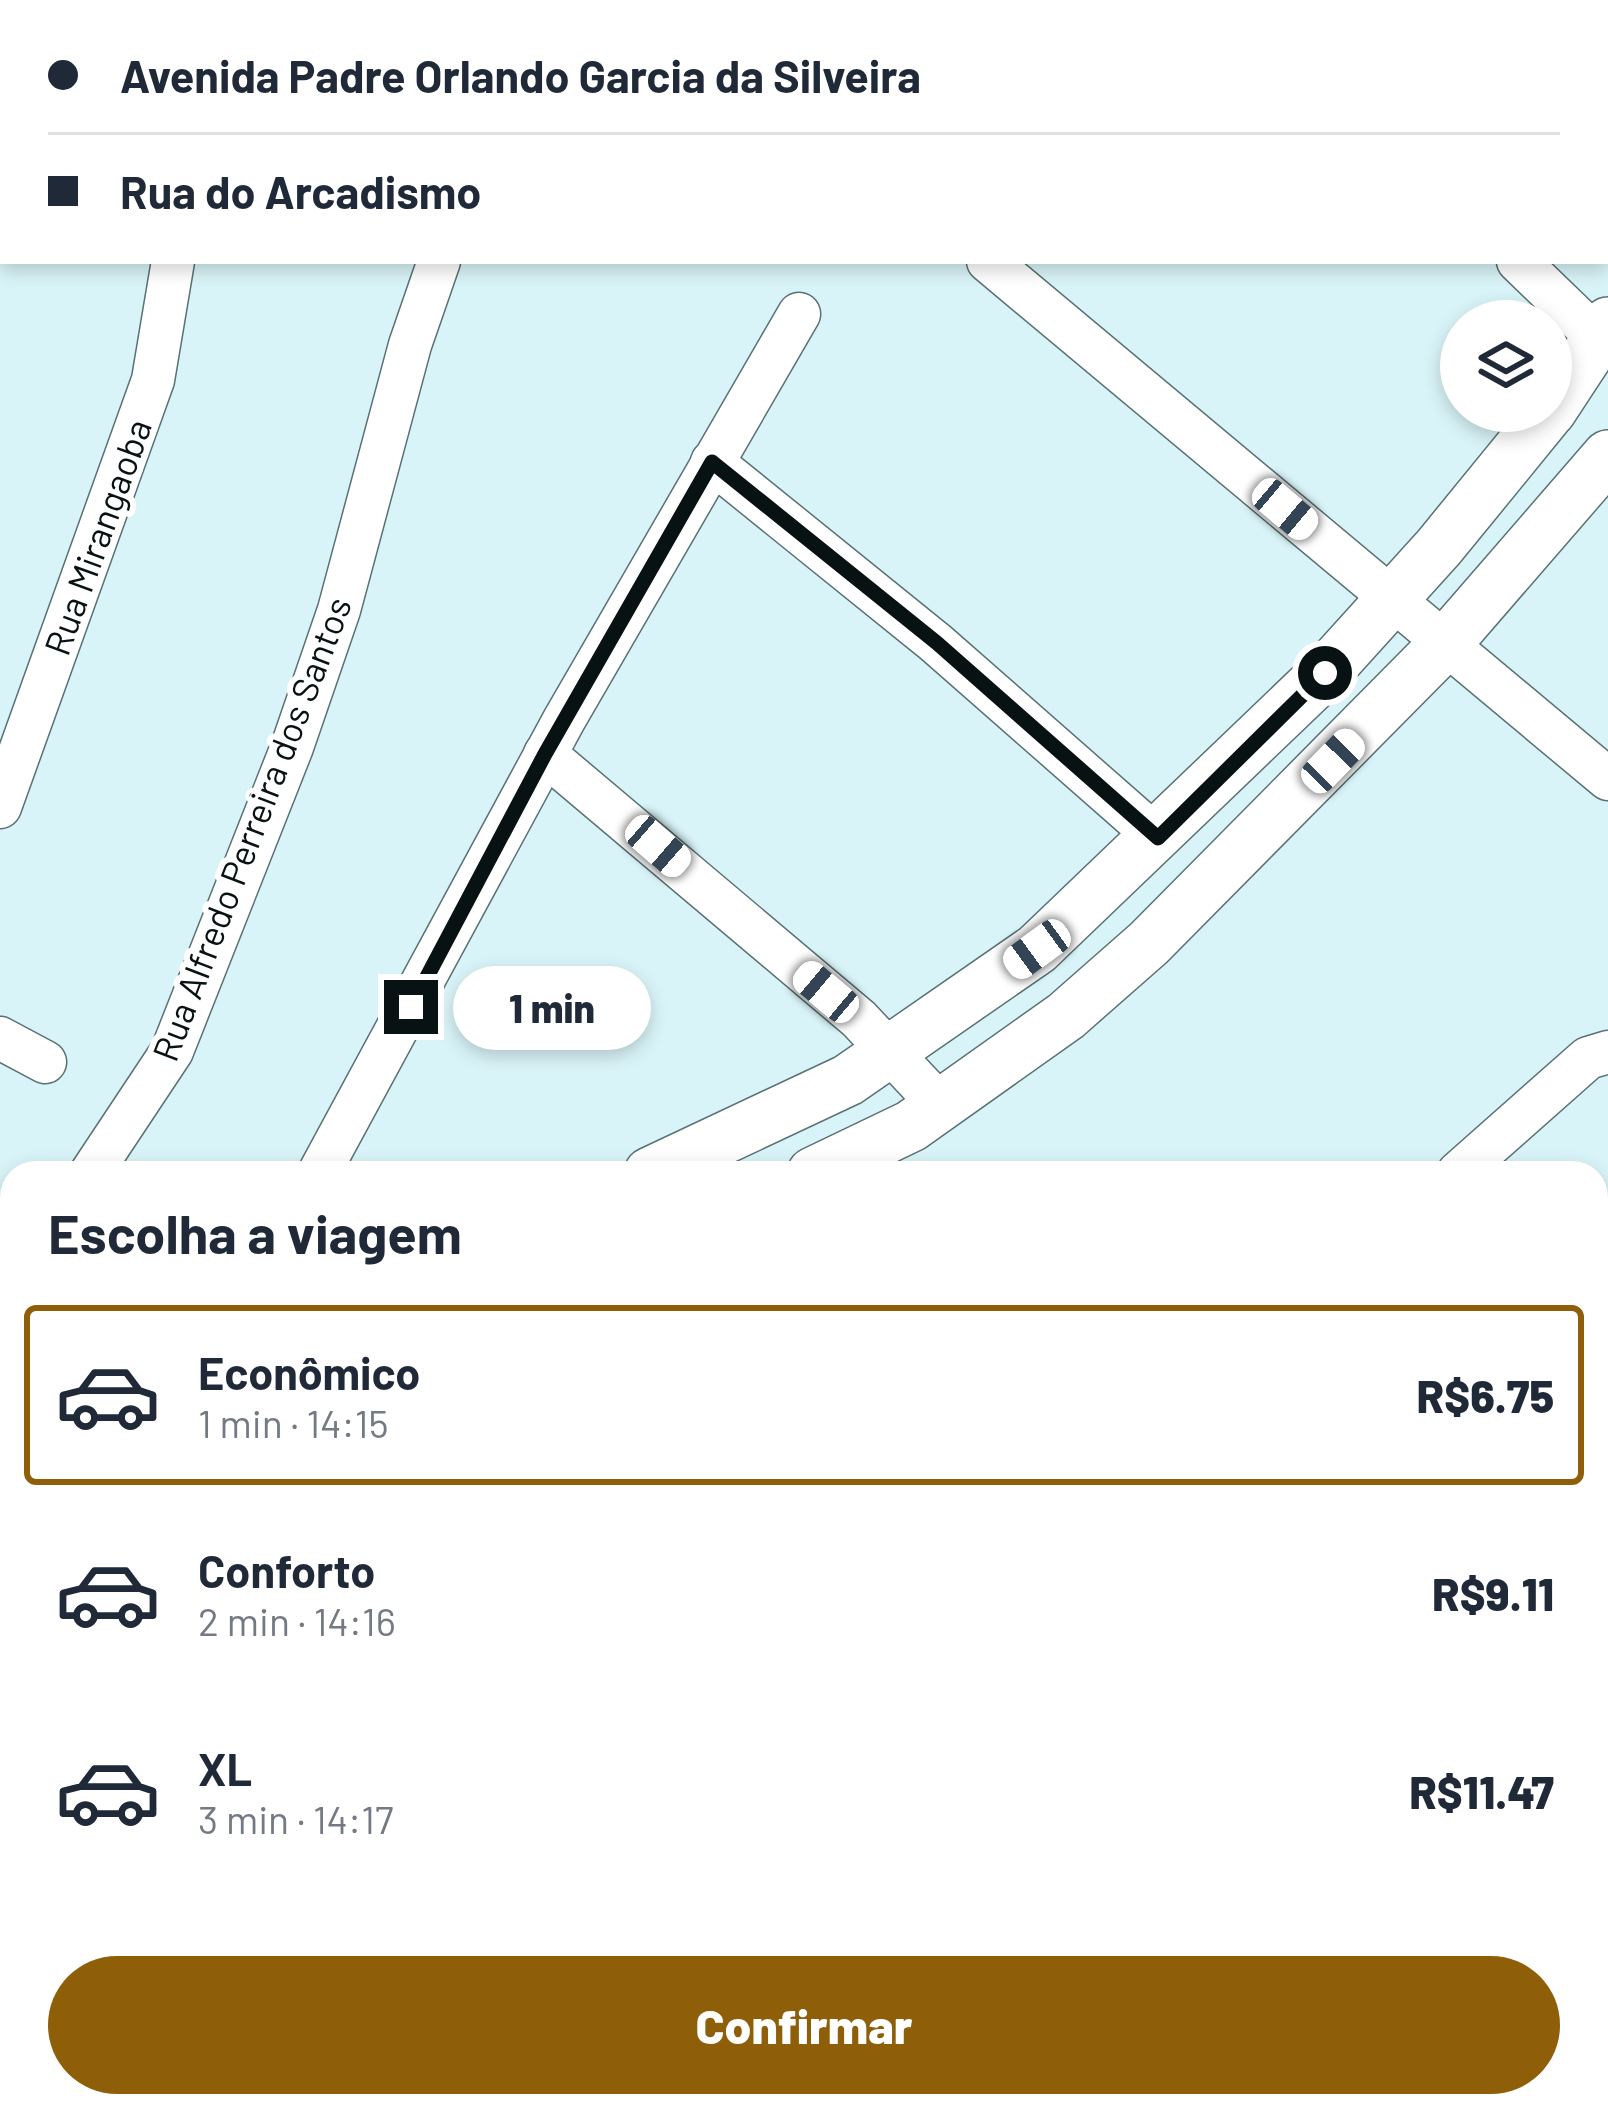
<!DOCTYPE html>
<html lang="pt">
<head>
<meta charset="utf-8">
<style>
  body { margin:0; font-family:Barlow,sans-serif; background:#f6f6f7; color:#1f2937; height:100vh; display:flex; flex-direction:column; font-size:45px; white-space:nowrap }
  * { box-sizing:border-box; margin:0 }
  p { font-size:39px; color:#747a83 }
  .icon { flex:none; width:66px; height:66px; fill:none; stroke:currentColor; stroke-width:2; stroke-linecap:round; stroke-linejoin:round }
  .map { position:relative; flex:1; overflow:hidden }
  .drawer { position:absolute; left:0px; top:1161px; width:1608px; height:957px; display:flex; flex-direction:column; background:#fff; border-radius:36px 36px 0 0; box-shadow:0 6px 18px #0003 }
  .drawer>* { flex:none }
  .guide { position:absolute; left:0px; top:0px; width:1608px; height:264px; box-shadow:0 6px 18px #0003; display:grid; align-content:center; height:264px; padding:0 48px; background:#fff }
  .fabs { position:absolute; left:1440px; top:300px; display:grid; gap:24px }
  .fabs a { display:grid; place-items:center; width:132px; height:132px; border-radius:50%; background:#fff; box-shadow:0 6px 18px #0003; font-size:60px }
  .end { position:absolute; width:54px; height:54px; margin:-27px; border:15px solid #091213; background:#fff; box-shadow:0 0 0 6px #fff }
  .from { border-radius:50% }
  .bubble { position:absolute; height:84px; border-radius:42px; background:#fff; box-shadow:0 6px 18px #0003; font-size:39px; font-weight:800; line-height:84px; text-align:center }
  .car { position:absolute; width:36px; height:72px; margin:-36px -18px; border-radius:15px; box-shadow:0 0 9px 3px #0007; background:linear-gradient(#fff 24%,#345 0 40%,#fff 0 76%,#345 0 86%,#fff 0) }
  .guide b { display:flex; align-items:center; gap:42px; height:114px; font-size:45px }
  .guide b+b { border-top:3px solid #e0e1e3 }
  .guide i { width:30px; height:30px; background:#1f2937 }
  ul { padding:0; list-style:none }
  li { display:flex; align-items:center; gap:36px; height:180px; margin:0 24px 18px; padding:0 24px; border:6px solid transparent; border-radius:12px }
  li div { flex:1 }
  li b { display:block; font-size:45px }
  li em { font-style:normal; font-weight:800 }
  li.current { border-color:#8e5f08 }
  li>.icon { width:108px; height:108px; stroke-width:1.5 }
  h2 { padding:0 48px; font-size:54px; line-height:144px }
  .primary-button { display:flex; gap:24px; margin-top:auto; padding:24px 48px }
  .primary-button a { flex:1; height:138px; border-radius:72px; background:#8e5f08; color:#fff; font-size:48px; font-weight:800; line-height:138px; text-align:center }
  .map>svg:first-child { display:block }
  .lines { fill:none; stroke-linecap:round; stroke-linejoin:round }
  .minor-casing { stroke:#597174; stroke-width:45 }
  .major-casing { stroke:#597174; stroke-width:54 }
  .minor { stroke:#fff; stroke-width:42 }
  .major { stroke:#fff; stroke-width:51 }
  .route { stroke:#091213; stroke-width:15 }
  .labels { text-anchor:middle; stroke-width:12; stroke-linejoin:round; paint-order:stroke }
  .street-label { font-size:36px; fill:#091213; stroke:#fff }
</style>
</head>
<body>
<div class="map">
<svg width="1608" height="2116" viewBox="0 0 1608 2116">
  <rect width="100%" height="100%" fill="#d9f4f8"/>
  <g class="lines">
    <g class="minor-casing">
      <g id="minor">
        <polyline points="679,0 683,3"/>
        <polyline points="1204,0 1208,3"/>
        <polyline points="300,3 302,0"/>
        <polyline points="489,3 490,0"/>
        <polyline points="835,3 837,0"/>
        <polyline points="1332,3 1334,0"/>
        <polyline points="988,261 1608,779"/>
        <polyline points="1518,261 1608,348"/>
        <polyline points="712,462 936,643 1158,838"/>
        <polyline points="545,754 859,1019 940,1105"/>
        <polyline points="0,807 153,380 173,261"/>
        <polyline points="0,1038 45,1062"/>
        <polyline points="91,1173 172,1051 292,747 339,610 410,345 439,261"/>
        <polyline points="319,1173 564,720 799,314"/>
        <polyline points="1458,1173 1588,1058 1608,1052"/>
        <polyline points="0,1301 12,1285"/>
        <polyline points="1596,1463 1608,1459"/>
        <polyline points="0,1759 12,1762"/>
        <polyline points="1596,1797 1608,1794"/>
        <polyline points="704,2106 739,2116"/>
        <polyline points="465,2116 500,2106"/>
      </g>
    </g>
    <g class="major-casing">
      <g id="major">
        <polyline points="1551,410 1608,323"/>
        <polyline points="650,1173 848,1080 1037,949 1325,673 1439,547 1550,411"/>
        <polyline points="813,1173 911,1126 1066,1016 1149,943 1446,643 1608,456"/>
        <polyline points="0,1480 12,1474"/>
        <polyline points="0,1561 12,1555"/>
      </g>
    </g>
    <use href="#minor" class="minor"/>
    <use href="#major" class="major"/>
  </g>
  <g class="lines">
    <polyline class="route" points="411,1007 545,754 712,462 937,643 1158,838 1325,673"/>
  </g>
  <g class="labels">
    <g class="street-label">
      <text transform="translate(98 537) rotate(-70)" y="13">Rua Mirangaoba</text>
      <text transform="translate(252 829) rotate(-69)" y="13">Rua Alfredo Perreira dos Santos</text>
    </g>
  </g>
</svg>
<div class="fabs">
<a><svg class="icon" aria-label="layers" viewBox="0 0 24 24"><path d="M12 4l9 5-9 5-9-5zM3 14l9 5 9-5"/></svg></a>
</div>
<i class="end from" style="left:1325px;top:673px"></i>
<i class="end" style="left:411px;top:1007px"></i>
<div class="bubble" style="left:453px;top:966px;width:198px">1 min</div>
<i class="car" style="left:1285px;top:509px;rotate:130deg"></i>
<i class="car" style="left:1333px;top:761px;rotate:44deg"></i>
<i class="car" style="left:658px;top:846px;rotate:131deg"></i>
<i class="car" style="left:1037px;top:949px;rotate:234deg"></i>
<i class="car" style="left:826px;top:992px;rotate:310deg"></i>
<div class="guide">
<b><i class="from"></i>Avenida Padre Orlando Garcia da Silveira</b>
<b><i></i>Rua do Arcadismo</b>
</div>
<section class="drawer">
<h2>Escolha a viagem</h2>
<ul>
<li class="current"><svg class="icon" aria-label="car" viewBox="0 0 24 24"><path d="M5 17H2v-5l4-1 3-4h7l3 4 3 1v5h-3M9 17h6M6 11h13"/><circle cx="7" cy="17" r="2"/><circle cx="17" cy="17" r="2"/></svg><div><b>Econômico</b><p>1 min · 14:15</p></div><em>R$6.75</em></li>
<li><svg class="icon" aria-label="car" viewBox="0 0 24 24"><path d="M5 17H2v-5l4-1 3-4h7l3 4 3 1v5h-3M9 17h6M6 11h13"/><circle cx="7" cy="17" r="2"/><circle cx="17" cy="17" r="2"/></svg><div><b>Conforto</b><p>2 min · 14:16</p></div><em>R$9.11</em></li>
<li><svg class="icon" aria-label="car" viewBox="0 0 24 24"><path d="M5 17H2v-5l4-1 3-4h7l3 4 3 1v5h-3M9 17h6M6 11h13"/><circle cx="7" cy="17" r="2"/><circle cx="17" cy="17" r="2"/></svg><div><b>XL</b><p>3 min · 14:17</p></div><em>R$11.47</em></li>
</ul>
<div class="primary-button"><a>Confirmar</a></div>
</section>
</div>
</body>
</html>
